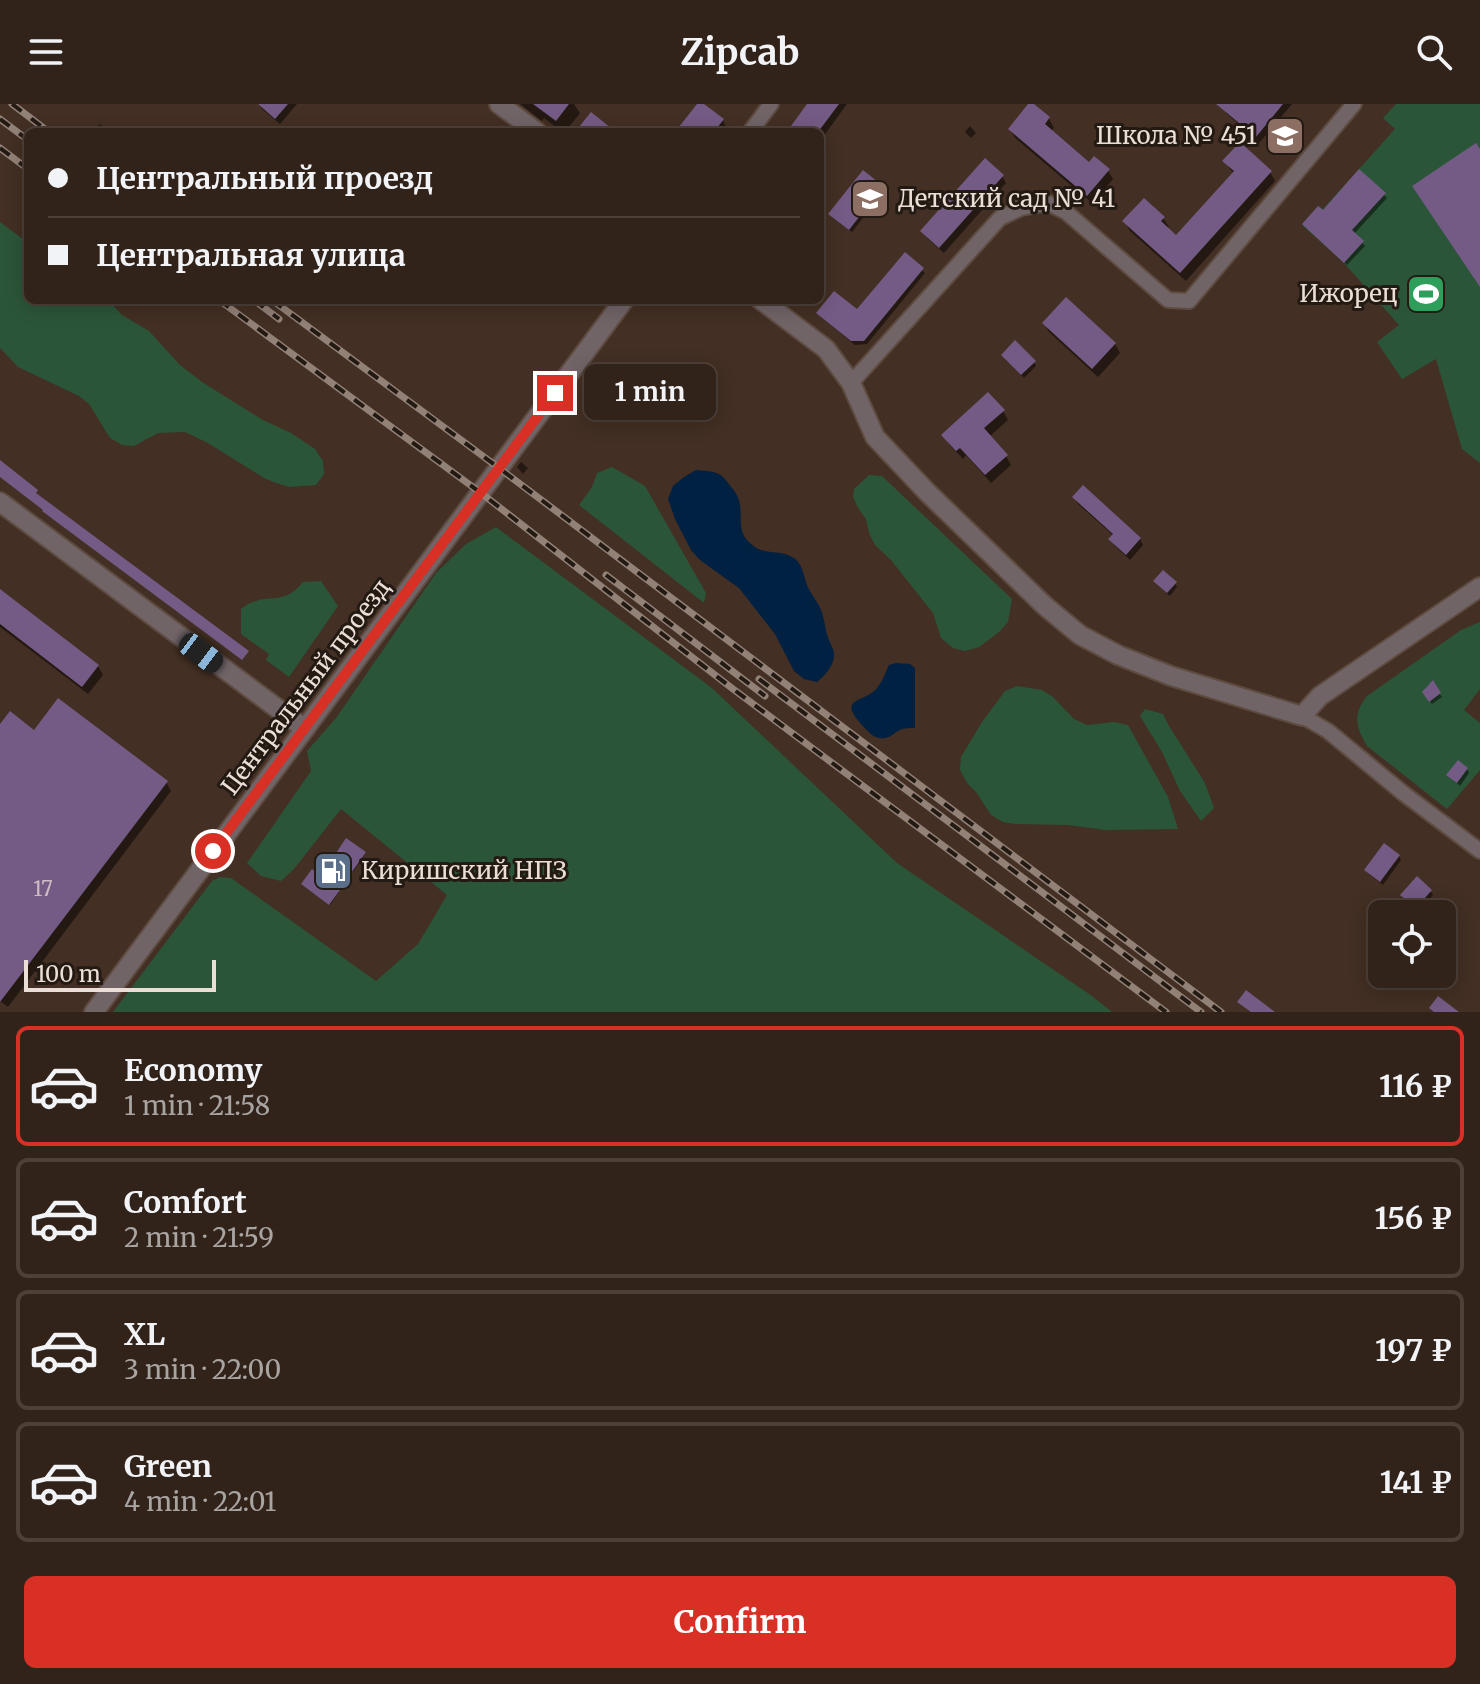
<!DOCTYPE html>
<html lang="en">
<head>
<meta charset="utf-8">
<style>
  body { margin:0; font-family:Merriweather,serif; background:#3a2b23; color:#f1f3f6; height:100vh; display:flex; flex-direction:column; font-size:30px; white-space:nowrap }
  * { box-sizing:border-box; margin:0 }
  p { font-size:26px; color:#a8a4a2 }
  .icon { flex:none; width:44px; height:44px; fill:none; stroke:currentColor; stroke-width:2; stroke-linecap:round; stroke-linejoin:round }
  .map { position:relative; height:908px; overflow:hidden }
  .details { display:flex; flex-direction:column; background:#32231a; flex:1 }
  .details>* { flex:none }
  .guide { position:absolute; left:24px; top:24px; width:800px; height:176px; border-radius:12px; box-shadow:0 4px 20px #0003,0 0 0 2px #4d4039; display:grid; align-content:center; height:176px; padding:0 24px; background:#32231a }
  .controls { position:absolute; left:1368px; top:796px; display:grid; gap:16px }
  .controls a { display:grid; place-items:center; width:88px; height:88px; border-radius:12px; background:#32231a; box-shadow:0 4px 20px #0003,0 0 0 2px #4d4039; font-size:40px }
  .scale { position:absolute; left:24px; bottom:20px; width:192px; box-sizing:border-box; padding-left:8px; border:4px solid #ebded6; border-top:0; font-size:22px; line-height:28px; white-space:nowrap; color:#ebded6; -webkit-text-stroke:6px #231a14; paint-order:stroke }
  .end { position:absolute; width:36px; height:36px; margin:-18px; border:10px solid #d93025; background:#fff; box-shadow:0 0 0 4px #fff }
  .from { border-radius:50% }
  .bubble { position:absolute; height:56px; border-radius:12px; background:#32231a; box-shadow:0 4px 20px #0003,0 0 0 2px #4d4039; font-size:26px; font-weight:700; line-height:56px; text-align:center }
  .car { position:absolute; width:24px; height:48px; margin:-24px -12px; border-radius:10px; box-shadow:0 0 6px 2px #0007; background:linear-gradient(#222 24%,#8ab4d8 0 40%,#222 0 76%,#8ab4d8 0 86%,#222 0) }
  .guide b { display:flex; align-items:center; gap:28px; height:76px; font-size:30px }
  .guide b+b { border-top:2px solid #4d4039 }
  .guide i { width:20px; height:20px; background:#f1f3f6 }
  ul { padding:14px 0 0; list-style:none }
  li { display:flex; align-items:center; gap:24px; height:120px; margin:0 16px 12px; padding:0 8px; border:4px solid #4d4039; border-radius:12px }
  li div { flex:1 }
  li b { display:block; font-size:30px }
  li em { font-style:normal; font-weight:700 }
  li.active { border-color:#d93025 }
  li>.icon { width:72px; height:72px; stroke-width:1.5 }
  .primary-button { display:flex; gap:16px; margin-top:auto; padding:16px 24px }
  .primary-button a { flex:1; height:92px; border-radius:12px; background:#d93025; color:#fff; font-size:32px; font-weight:700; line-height:92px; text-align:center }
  header { display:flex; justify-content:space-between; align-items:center; height:104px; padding:0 24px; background:#32231a; font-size:36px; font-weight:700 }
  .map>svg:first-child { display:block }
  .green { fill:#2b5539 }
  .water { fill:#002141 }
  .shadow { fill:#0007 }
  .building { fill:#745b85 }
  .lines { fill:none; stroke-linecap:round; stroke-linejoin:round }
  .minor-casing { stroke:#5e4b40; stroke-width:18 }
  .tertiary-casing { stroke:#5e4b40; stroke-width:22 }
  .minor { stroke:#706467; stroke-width:14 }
  .tertiary { stroke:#706467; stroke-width:18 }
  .rail-casing { stroke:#928177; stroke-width:7 }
  .rail { stroke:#231a14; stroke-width:4; stroke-dasharray:12; stroke-linecap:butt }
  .route { stroke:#d93025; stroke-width:10 }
  .labels { text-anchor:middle; stroke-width:6; stroke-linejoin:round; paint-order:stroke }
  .number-label { font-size:20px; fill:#cdbdc2 }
  .poi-label { font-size:24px; fill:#ebded6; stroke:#231a14; text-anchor:end }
  .street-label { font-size:24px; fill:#ebded6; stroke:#231a14 }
</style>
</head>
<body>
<header><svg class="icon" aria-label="menu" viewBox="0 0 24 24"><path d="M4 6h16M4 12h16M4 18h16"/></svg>Zipcab<svg class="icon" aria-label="search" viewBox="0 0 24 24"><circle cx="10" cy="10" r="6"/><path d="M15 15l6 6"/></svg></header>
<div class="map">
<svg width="1480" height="908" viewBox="0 0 1480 908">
  <rect width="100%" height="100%" fill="#432f23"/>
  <g class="green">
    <polygon points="1396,0 1480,0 1480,359 1462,345 1436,255 1402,275 1377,238 1399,221 1344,159 1302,121 1318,102 1323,105 1395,25 1383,14"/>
    <polygon points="0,118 28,139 28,196 108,196 122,211 149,227 180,261 202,278 263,316 291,329 315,345 323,357 324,370 316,381 289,383 276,379 264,374 208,339 185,328 158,329 134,342 122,341 110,334 89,300 79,292 18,263 0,244"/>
    <polygon points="612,363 645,382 706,489 704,499 579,401 592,383 597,369"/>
    <polygon points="869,371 882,372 1012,495 1008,518 999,528 979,543 965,547 953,544 941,534 933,509 891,456 875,441 869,429 866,415 858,404 853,393 854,385"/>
    <polygon points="496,423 712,584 897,759 1092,892 1112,908 113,908 212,777 220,773 231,774 376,877 418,840 447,791 341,705 294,765 281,777 261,772 247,759 311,667 307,647 336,614 436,469 466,440"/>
    <path d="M321,477l17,25 -49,71 -23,-17 3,-6 -28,-20v-25c4,-3 8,-6 12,-7 21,-8 31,3 50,-20z"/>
    <path d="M1480,518v67l-16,21 16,13v47l-33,39 -80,-63c-11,-19 -15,-31 0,-50l94,-66z"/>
    <polygon points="1017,582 1042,586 1053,593 1074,615 1087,621 1114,618 1128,621 1168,693 1178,725 1106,726 1067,721 1015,720 1003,718 991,711 976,688 967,679 960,666 961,653 982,618 1005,587"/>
    <polygon points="1145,605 1163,610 1169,622 1205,679 1214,704 1201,717 1180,687 1162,648 1140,612"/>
  </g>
  <g class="water">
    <path d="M696,366c21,2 24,1 36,18 4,5 7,10 8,17 2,12 -2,25 7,35 16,18 29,8 45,17 12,6 11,21 17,32 3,7 9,13 12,21 4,10 4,21 8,30 2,6 6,10 5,17 -1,9 -10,20 -17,25l-13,-3 -10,-8 -19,-37 -36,-46 -39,-28 -9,-10 -16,-31 -7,-20 5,-13 11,-9z"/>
    <path d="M896,559l14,1 5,4v60c-5,0 -9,0 -13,1 -6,2 -10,8 -17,9 -9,2 -16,-5 -21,-11 -29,-31 0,-23 13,-39 6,-7 8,-15 12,-23z"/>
  </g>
  <g class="shadow">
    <polygon points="259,0 297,0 280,20 262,5"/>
    <polygon points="520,0 574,0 580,9 565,28 562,28 544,14 542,17"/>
    <polygon points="700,0 723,17 726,23 723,28 678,28"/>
    <polygon points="810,0 847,0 820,37 820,28 797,28 793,23"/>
    <polygon points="1031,0 1049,15 1054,24 1050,28 1090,61 1108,67 1113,75 1093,100 1015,34 1010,25"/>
    <polygon points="1227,0 1292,0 1260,38 1227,10 1223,4"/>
    <polygon points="100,20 111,28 96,28 95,26"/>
    <polygon points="970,22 976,29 971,34 965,28"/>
    <polygon points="1225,58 1270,68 1275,77 1186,177 1130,127 1125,118 1163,114 1169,123 1167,125 1177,134 1234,70"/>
    <polygon points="1002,72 1006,79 944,149 927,134 923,127"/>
    <polygon points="882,83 884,87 852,128 833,114 830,110"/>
    <polygon points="1384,91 1387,94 1354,130 1365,142 1347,161 1304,121 1323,108"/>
    <polygon points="905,151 925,169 867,240 855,241 821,213 858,208"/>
    <polygon points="1044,219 1115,240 1120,249 1098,273 1049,228"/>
    <polygon points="1005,255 1034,258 1036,262 1024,274"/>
    <polygon points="1003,307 1008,316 989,333 1006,352 1011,361 991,379 966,351 963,355 949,340 944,331"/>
    <polygon points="521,358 528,364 523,370 517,363"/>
    <polygon points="1075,394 1140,435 1143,441 1130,456 1114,441 1111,435 1114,432 1078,400"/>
    <polygon points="1175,479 1177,483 1170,492 1158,481"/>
    <polygon points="0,487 98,562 103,571 88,590 0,523"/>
    <polygon points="1432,580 1442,593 1432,600 1424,589"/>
    <polygon points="0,623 34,628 166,678 171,687 8,903 0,897"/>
    <polygon points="1467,665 1469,669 1460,682 1449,671"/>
    <polygon points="365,750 353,768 346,763 332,782 339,788 330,801 304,782"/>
    <polygon points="1399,752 1401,756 1383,781 1369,770 1366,767"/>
    <polygon points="1430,787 1433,791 1419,807 1405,795"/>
  </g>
  <g class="building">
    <polygon points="258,0 288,0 275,15"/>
    <polygon points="533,0 569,0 556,17"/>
    <polygon points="697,0 704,0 724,15 714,28 675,28"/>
    <polygon points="807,0 839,0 818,28 799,28 791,22"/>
    <polygon points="1028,0 1034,0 1050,13 1045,20 1089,58 1094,52 1110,65 1087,92 1008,25"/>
    <polygon points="1216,0 1283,0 1256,33"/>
    <polygon points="591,8 616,28 575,28"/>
    <polygon points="1240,38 1272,67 1180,169 1122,117 1144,94 1165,113 1161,117 1176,131 1234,67 1222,57"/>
    <polygon points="1476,39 1480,45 1480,183 1412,82"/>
    <polygon points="985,54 1004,71 939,144 920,127"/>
    <polygon points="1359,65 1386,89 1352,126 1364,137 1344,159 1302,120 1318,102 1323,106"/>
    <polygon points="863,66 883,82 849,126 828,110"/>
    <polygon points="905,148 924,164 864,237 851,237 816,209 834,187 857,205"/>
    <polygon points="1066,193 1116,239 1092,265 1042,219"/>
    <polygon points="1015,236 1036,257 1021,271 1001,251"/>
    <polygon points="988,288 1005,306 984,324 1008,351 985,371 960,344 956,347 941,331"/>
    <polygon points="0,356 38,386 36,389 249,547 242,556 42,407 43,406 0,373"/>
    <polygon points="1083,381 1141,434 1126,451 1108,435 1113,430 1072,393"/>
    <polygon points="1163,466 1177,478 1167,489 1153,477"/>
    <polygon points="0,485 99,561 82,583 0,520"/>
    <polygon points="1433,576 1441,589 1429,598 1422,588"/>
    <polygon points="58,594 168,677 0,898 0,620 10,607 34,626"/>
    <polygon points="1458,656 1468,664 1457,679 1446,671"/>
    <polygon points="346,734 366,748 352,768 345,763 332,780 340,786 329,801 301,780 312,765 321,772"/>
    <polygon points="1384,739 1400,751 1380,778 1364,766"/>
    <polygon points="1417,772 1432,786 1416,804 1400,791"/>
    <polygon points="1246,886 1275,908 1251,908 1237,898"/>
    <polygon points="1438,892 1459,908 1434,908 1429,904"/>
  </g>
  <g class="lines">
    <g class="minor-casing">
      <g id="minor">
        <polyline points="750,28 771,0"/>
        <polyline points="851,279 1000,114 1021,104 1048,99 1066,108 1168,196 1189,197 1354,0"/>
        <polyline points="1302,612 1328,627 1403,689 1480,747"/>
      </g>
    </g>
    <g class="tertiary-casing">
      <g id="tertiary">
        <polyline points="499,0 537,28"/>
        <polyline points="761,196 826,245 851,279 875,333 927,388 1045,502 1080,531 1118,551 1171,572 1302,612 1320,592 1480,483"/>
        <polyline points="0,398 305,625"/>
        <polyline points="94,908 624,196"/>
      </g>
    </g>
    <use href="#minor" class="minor"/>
    <use href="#tertiary" class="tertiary"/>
    <g class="rail-casing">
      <g id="rail">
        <polyline points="12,0 49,28"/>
        <polyline points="0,15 28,36"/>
        <polyline points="0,44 28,65"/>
        <polyline points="219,196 481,389 733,585 1166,908"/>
        <polyline points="254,196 279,215"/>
        <polyline points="272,196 499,364 1221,908"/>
        <polyline points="606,471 765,592"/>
        <polyline points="759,575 1201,908"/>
      </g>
    </g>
    <use href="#rail" class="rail"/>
  </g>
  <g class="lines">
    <polyline class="route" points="213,747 555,289"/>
  </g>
  <defs>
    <g id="school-square" transform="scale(2)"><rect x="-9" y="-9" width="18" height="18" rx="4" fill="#8d6e63" stroke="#231a14"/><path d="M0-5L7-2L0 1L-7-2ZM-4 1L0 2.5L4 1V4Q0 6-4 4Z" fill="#fff"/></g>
    <g id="stadium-square" transform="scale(2)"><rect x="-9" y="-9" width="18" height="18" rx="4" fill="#2e9e5b" stroke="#231a14"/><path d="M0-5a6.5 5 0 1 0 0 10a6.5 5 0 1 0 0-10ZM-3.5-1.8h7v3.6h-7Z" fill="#fff"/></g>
    <g id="fuel-square" transform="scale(2)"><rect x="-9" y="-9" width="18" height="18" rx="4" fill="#5c6f8a" stroke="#231a14"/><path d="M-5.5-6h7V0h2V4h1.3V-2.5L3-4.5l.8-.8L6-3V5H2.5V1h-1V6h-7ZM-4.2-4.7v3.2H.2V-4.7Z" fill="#fff"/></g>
  </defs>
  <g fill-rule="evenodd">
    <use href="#school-square" x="1285" y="32"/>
    <use href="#school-square" x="870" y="95"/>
    <use href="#stadium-square" x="1426" y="190"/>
    <use href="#fuel-square" x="333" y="767"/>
  </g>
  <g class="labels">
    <g class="number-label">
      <text x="43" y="792">17</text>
    </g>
    <g class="poi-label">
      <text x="1257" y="40">Школа № 451</text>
      <text x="898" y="103" text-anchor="start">Детский сад № 41</text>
      <text x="1398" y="198">Ижорец</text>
      <text x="361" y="775" text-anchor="start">Киришский НПЗ</text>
    </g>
    <g class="street-label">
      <text transform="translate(306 583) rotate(-53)" y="8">Центральный проезд</text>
    </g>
  </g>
</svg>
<div class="controls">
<a><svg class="icon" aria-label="locate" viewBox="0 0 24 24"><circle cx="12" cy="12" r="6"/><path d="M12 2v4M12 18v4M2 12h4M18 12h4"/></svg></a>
</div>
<div class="scale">100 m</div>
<i class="end from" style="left:213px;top:747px"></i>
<i class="end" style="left:555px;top:289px"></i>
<div class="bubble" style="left:584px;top:260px;width:132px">1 min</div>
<i class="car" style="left:201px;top:549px;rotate:127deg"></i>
<div class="guide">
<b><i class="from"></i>Центральный проезд</b>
<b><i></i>Центральная улица</b>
</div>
</div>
<section class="details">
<ul>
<li class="active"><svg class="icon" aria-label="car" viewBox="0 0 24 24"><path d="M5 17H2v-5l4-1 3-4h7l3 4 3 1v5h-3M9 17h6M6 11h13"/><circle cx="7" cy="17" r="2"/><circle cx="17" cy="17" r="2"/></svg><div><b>Economy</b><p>1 min · 21:58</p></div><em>116 ₽</em></li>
<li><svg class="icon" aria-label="car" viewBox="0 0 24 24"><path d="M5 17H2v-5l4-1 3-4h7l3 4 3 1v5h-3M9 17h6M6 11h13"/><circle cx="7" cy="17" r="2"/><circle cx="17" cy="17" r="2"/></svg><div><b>Comfort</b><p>2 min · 21:59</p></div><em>156 ₽</em></li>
<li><svg class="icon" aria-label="car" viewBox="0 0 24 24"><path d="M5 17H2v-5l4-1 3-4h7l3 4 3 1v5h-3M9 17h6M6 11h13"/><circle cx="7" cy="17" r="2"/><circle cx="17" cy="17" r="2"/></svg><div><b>XL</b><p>3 min · 22:00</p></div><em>197 ₽</em></li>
<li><svg class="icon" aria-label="car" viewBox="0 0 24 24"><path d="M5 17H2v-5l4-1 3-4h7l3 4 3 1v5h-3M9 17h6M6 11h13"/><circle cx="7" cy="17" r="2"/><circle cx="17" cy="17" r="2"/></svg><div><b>Green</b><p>4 min · 22:01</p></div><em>141 ₽</em></li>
</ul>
<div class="primary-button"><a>Confirm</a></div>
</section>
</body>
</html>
